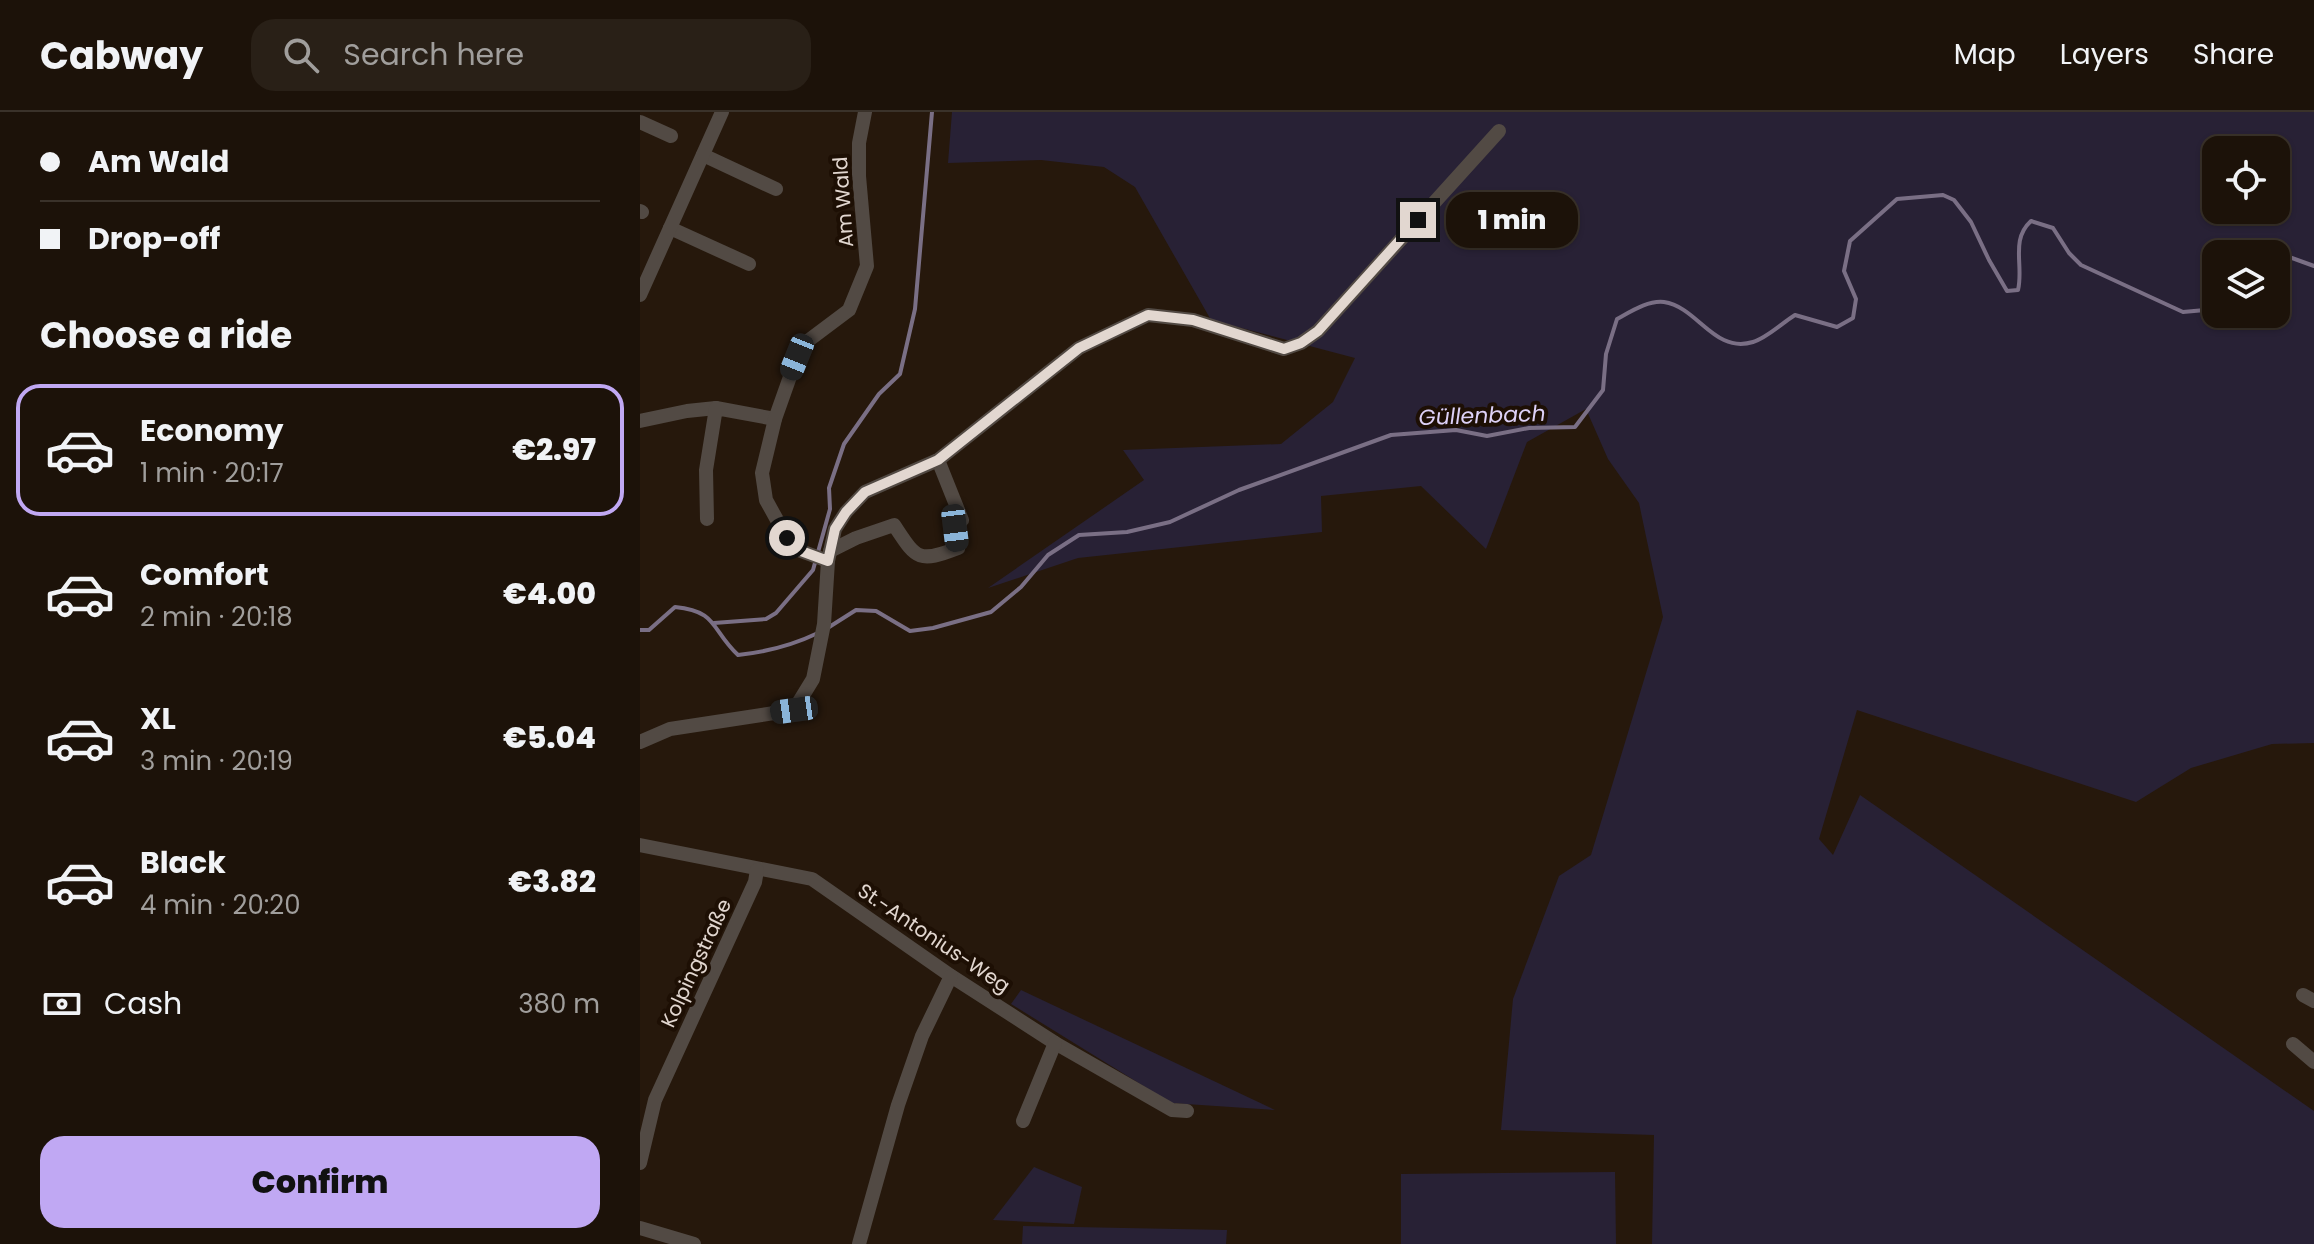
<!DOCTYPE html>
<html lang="en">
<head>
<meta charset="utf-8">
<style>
  body { margin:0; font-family:Poppins,sans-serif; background:#292017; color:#f1f3f6; height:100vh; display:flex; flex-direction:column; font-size:30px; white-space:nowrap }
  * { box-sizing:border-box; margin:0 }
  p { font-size:26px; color:#a09e9c }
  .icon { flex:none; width:44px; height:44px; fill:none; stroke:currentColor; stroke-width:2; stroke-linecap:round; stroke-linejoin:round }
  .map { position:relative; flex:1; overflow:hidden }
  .details { display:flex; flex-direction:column; background:#1c1209; width:640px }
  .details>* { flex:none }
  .hud { display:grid; align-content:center; height:176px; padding:0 40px; background:#1c1209 }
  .controls { position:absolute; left:1562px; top:24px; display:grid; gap:16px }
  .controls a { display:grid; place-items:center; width:88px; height:88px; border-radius:16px; background:#1c1209; box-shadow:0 2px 6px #0004,0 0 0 2px #3a322a; font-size:40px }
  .end { position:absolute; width:36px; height:36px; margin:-18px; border:10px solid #e2d7d0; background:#111; box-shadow:0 0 0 4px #111 }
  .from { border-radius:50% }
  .bubble { position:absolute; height:56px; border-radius:24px; background:#1c1209; box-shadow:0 2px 6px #0004,0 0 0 2px #3a322a; font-size:26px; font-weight:800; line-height:56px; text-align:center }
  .car { position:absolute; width:24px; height:48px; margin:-24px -12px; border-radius:10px; box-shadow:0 0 6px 2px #0007; background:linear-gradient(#222 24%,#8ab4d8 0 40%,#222 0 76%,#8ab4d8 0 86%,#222 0) }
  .hud b { display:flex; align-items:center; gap:28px; height:76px; font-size:30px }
  .hud b+b { border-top:2px solid #3a322a }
  .hud i { width:20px; height:20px; background:#f1f3f6 }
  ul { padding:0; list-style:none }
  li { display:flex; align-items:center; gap:24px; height:132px; margin:0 16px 12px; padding:0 24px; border:4px solid transparent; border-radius:24px }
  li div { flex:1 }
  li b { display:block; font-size:30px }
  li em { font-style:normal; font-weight:800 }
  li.current { border-color:#c0a8f3 }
  li>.icon { width:72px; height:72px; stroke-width:1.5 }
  h2 { padding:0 40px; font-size:36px; line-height:96px }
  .pay { display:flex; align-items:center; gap:20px; height:88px; padding:0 40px; font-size:30px }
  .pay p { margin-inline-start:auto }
  .action { display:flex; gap:16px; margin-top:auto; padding:16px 40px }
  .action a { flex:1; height:92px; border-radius:24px; background:#c0a8f3; color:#111; font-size:32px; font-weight:800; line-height:92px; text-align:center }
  header { display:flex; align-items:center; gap:48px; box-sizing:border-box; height:112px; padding:0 40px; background:#1c1209; border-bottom:2px solid #3a322a }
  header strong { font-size:38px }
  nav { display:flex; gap:44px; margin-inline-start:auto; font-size:28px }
  .search { width:560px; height:72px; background:#292017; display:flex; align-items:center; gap:20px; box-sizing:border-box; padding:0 28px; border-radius:24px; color:#a09e9c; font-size:30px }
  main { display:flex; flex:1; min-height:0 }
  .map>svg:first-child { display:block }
  .green { fill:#282135; fill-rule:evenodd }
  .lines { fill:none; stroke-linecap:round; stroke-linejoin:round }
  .stream { stroke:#7a6f85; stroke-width:4 }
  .minor { stroke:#524a44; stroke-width:14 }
  .route { stroke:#e2d7d0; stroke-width:10 }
  .labels { text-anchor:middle; stroke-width:8; stroke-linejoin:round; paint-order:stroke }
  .street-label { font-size:20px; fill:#e2d7d0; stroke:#1d0f04 }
  .water-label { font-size:22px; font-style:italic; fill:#ddd1f7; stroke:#1d0f04 }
</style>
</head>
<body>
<header>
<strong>Cabway</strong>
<div class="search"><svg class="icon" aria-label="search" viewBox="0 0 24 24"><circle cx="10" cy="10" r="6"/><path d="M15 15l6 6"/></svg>Search here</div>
<nav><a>Map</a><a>Layers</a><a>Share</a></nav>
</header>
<main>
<section class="details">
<div class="hud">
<b><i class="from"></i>Am Wald</b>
<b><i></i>Drop-off</b>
</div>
<h2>Choose a ride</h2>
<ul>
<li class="current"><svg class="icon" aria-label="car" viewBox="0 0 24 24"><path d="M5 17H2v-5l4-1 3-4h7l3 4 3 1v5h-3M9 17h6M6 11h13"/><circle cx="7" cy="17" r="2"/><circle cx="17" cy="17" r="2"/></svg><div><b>Economy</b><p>1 min · 20:17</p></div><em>€2.97</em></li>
<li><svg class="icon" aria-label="car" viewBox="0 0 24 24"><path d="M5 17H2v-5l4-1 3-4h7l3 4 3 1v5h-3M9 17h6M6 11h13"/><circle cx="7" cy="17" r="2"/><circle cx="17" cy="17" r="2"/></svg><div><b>Comfort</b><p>2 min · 20:18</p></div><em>€4.00</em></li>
<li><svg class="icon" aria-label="car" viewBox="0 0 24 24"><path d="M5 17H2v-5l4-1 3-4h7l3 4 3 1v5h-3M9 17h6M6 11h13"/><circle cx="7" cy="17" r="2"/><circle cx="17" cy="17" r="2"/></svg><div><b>XL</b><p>3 min · 20:19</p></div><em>€5.04</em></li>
<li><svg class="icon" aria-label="car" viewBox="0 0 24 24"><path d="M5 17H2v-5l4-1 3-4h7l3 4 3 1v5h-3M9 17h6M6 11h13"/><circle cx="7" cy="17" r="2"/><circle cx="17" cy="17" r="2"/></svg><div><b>Black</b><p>4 min · 20:20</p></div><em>€3.82</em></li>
</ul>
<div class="pay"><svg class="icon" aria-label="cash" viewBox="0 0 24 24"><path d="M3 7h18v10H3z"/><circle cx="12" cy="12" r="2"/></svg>Cash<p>380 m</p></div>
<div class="action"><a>Confirm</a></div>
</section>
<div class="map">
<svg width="1674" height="1132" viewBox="0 0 1674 1132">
  <rect width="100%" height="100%" fill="#26180c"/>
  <g class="green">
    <path d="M312,0h1362v631l-42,1 -81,24 -55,34 -279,-92 -38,129 14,16 27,-60 454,316v133h-662l2,-109 -153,-5 12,-131 46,-123 32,-21 72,-238 -24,-114 -31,-44 -22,-50 -59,33 -41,107 -65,-63 -100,10 1,36 -244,26 -90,30 156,-108 -21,-30 158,-6 52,-42 22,-44 -144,-38 -76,-133 -31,-20 -63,-7 -93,3zM1576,38h60v60h-60zM1576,142h60v60h-60z"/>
    <polygon points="381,878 635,998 531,991 371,892"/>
    <polygon points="394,1055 442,1075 434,1112 353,1108"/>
    <polygon points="975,1060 976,1132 761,1132 761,1062"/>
    <polygon points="383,1114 587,1118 586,1132 382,1132"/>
  </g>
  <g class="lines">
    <g class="stream">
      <polyline points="1586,142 1589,134 1611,131 1674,154"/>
      <polyline points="74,511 126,507 136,501 173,458 190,397 189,376 204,332 239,282 260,262 275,197 292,0"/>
      <path d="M186,517l30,-19 20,1 34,20 23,-3 58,-16 30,-25 27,-32 31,-20 48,-3 43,-10 69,-32 152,-55 65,-5 31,6 42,-8 46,-1 28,-37 3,-36 11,-35c13,-7 31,-19 47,-17 34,5 50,52 89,40 14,-4 29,-19 42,-27l42,12 16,-9 3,-19 -12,-28 6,-30 47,-42 46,-4 11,5 17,22 18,38 18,31 11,-1c6,-24 -8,-50 13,-69l22,7 16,25 12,12 102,47 22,-2 11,-5"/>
      <path d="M0,518h9l26,-23c43,4 36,23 63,48 28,-3 55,-10 80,-22"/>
    </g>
    <g class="minor">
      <polyline points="0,10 31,24"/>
      <polyline points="63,43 136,77"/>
      <polyline points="0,99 2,100"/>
      <polyline points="30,116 109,152"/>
      <polyline points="0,183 82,0"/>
      <polyline points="0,309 47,299 76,296"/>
      <polyline points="67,407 66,358 76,296 135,307"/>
      <path d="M190,439l26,-13 38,-13c22,33 23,39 64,23l-3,-20 7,-8 -24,-60"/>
      <polyline points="188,449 161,439 147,426 126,388 122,361 135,307 157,245 169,228 209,198 227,154 219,64 219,31 225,0"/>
      <polyline points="0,630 30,617 154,598 173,567 184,512 188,449 195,417 206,400 225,380 298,348 439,236 508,203 553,208 644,237 661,231 678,219 859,19"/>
      <polyline points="0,733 172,767 311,864 415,931 532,998 547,999"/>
      <polyline points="1663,883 1674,889"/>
      <polyline points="1653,932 1674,950"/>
      <polyline points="383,1009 415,931"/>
      <polyline points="0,1051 15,988 115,770 117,758"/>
      <polyline points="0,1116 54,1132"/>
      <polyline points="219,1132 258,993 282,924 311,864"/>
    </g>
  </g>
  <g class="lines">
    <polyline class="route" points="147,426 161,439 188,449 195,417 206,400 225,380 298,348 439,236 508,203 553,208 644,237 661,231 678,219 778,108"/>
  </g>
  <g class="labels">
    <g class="street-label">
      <text transform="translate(203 90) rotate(-94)" y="7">Am Wald</text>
      <text transform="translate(294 826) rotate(34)" y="7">St.-Antonius-Weg</text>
      <text transform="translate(56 851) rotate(-65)" y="7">Kolpingstraße</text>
    </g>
    <g class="water-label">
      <text transform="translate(842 303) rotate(-2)" y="8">Güllenbach</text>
    </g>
  </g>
</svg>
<div class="controls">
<a><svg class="icon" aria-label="locate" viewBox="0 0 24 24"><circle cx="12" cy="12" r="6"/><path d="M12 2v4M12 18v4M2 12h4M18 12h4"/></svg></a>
<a><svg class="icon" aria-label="layers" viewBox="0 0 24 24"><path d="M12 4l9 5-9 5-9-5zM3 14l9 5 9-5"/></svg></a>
</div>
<i class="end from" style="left:147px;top:426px"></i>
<i class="end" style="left:778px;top:108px"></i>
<div class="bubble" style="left:806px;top:80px;width:132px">1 min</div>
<i class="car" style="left:157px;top:245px;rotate:202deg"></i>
<i class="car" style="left:315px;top:416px;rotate:173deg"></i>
<i class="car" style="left:154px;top:598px;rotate:262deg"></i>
</div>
</main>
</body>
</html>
